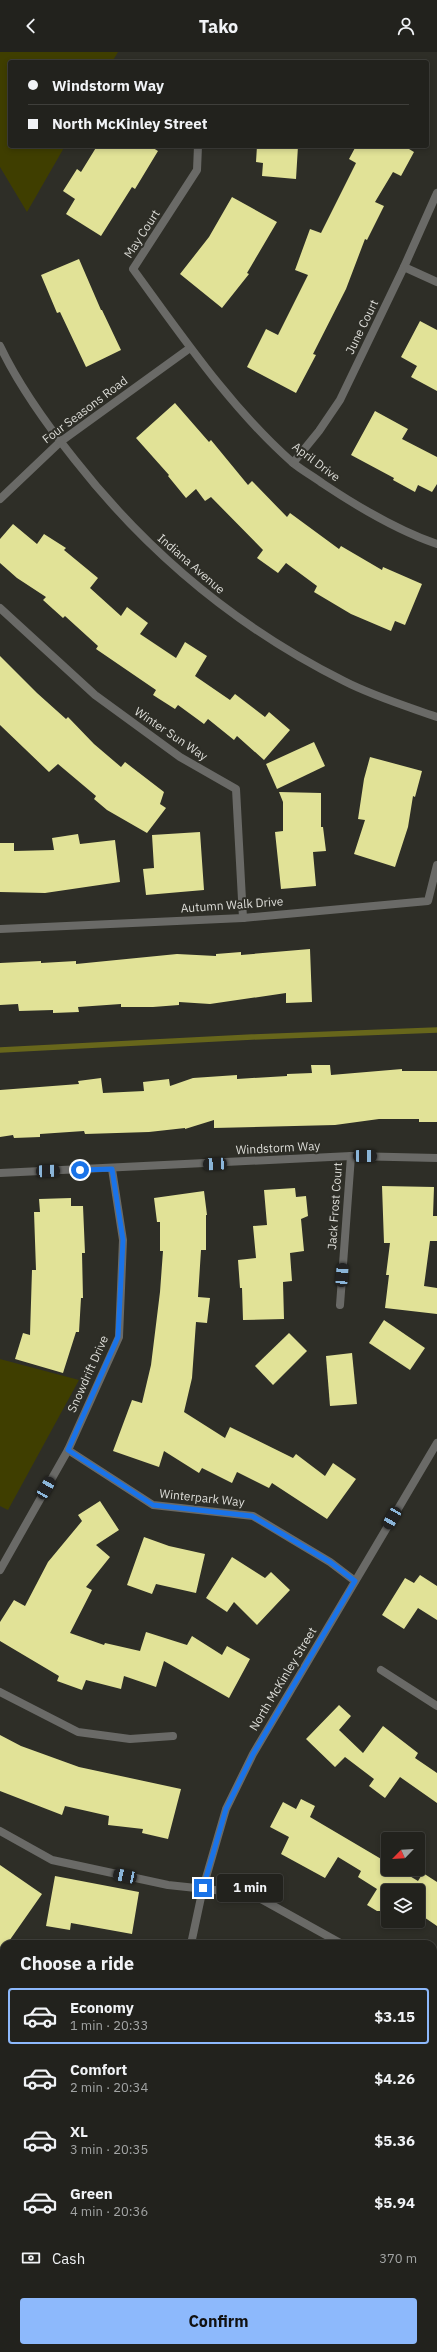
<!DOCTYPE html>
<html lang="en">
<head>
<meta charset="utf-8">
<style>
  body { margin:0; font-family:"IBM Plex Sans",sans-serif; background:#2e2f2a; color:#f1f3f6; height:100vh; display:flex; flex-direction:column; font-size:15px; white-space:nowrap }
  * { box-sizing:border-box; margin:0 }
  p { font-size:13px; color:#a2a4a4 }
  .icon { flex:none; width:22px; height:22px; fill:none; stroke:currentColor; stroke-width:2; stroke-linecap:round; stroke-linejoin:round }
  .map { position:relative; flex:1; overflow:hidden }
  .sheet { position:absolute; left:0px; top:1888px; width:437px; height:412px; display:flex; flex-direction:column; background:#22221d; border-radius:12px 12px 0 0; box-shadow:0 2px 6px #0003,0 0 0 1px #3f3f3b }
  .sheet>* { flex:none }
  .top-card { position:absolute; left:8px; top:8px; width:421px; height:88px; border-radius:4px; box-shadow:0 2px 6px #0003,0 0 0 1px #3f3f3b; display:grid; align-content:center; height:88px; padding:0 20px; background:#22221d }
  .needle { width:26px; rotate:245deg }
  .tools { position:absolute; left:381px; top:1780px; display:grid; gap:8px }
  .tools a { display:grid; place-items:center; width:44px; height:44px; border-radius:4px; background:#22221d; box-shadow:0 2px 6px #0003,0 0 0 1px #3f3f3b; font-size:20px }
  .end { position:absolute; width:18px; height:18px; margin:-9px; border:5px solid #1a73e8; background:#fff; box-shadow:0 0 0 2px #fff }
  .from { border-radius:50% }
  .bubble { position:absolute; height:28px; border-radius:4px; background:#22221d; box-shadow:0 2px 6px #0003,0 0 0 1px #3f3f3b; font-size:13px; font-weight:800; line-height:28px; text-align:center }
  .car { position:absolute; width:12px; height:24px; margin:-12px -6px; border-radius:5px; box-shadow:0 0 3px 1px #0007; background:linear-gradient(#222 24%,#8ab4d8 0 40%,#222 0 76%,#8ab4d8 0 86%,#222 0) }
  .top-card b { display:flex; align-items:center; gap:14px; height:38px; font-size:15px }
  .top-card b+b { border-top:1px solid #3f3f3b }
  .top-card i { width:10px; height:10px; background:#f1f3f6 }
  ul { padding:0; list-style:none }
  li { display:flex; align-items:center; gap:12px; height:56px; margin:0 8px 6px; padding:0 12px; border:2px solid transparent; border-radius:4px }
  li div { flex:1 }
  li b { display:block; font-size:15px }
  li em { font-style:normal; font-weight:800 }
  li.current { border-color:#8db9fc }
  li>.icon { width:36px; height:36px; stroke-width:1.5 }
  h2 { padding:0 20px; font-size:18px; line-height:48px }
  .pay { display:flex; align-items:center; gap:10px; height:44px; padding:0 20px; font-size:15px }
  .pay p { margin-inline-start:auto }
  .action { display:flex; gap:8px; margin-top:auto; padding:8px 20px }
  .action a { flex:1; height:46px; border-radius:4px; background:#8db9fc; color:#111; font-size:16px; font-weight:800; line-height:46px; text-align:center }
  header { display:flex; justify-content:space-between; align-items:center; height:52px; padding:0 20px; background:#22221d; font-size:18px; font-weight:800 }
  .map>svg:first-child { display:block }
  .green { fill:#3f3e00 }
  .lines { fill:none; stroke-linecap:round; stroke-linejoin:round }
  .stream { stroke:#67661b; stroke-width:5.5 }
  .building { fill:#e1e297 }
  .service { stroke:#6a6a67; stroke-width:7 }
  .minor { stroke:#6a6a67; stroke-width:8 }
  .tertiary { stroke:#6a6a67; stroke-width:8 }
  .route { stroke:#1a73e8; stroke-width:5 }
  .labels { text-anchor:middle; stroke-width:4; stroke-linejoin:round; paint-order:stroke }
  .street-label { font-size:12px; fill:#ddddd8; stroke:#2e2e27 }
</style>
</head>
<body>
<header><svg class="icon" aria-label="back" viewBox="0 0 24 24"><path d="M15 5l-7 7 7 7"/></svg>Tako<svg class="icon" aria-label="person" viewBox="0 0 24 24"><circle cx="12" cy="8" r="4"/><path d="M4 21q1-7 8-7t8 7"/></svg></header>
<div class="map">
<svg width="437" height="2300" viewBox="0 0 437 2300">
  <rect width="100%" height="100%" fill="#2e2e27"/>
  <g class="green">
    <polygon points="0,0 118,0 112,10 10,10 10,94 65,94 27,160 0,115"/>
    <polygon points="0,1307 79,1328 8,1458 0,1454"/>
  </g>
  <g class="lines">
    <polyline class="stream" points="0,998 252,985 437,978"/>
  </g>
  <g class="building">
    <polygon points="97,94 150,94 158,99 135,137 132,135 101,184 66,162 75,147 63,139 77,117 81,120"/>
    <polygon points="257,94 298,94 296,127 262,124 263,111 256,110"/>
    <polygon points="356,94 404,94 414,100 401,124 393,120 375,150 384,154 367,188 365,187 346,237 313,302 316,303 296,341 247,315 266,277 278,283 308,223 295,218 310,177 321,181 356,111 349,107"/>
    <polygon points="232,145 277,170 247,221 249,222 222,256 180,222 209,185"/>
    <polygon points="79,207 101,258 102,258 121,298 86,315 60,260 57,261 41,223"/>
    <polygon points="420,269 437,278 437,339 411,325 417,314 401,305"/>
    <polygon points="175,351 209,390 211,388 248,433 252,429 287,465 290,461 339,497 341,494 382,518 383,515 422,532 405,573 395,569 391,579 351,562 314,540 317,534 286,511 278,521 257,506 263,498 211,445 205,449 196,437 186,446 168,424 169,423 136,386"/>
    <polygon points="375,359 408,377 402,387 437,405 437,432 432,440 418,433 415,440 393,428 394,426 351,403"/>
    <polygon points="13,472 37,492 44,482 66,496 64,498 98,526 90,536 121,564 127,555 148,571 140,582 176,606 185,590 207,604 195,624 230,648 235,642 265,665 269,660 290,678 264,708 237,684 234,688 208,667 204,672 178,653 175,657 153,643 156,638 96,597 98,594 65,564 63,566 43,548 46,545 17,526 0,511 0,487"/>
    <polygon points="0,604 37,641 66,667 68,665 94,692 121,715 125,710 164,740 160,752 166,756 147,781 107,758 94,747 96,744 58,712 49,720 0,673"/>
    <polygon points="314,690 325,714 277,737 266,712"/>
    <polygon points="370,705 422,719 415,745 413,744 408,775 395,815 354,802 365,768 358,767 364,727"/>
    <polygon points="279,740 321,741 321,775 323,775 326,799 313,800 316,834 281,837 275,780 283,779 283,750"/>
    <polygon points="200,780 204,838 146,843 143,817 154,816 152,783"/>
    <polygon points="78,782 80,792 115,788 120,830 45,841 0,840 0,791 14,791 14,799 54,798 52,786"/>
    <polygon points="310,897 312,950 286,951 286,941 210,952 179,950 179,953 153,955 121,955 121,952 78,955 79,960 53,961 53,958 19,959 18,952 0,953 0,911 41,909 41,911 76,909 76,912 177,902 216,904 216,902 241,900 241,903"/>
    <polygon points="311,1013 330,1013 331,1023 402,1017 402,1019 437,1019 437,1070 419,1070 419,1067 379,1067 335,1073 214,1076 214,1068 185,1077 185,1076 149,1080 85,1082 84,1079 40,1082 40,1085 14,1086 13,1083 0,1085 0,1038 79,1032 78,1029 101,1026 103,1041 144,1039 143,1030 169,1027 170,1034 193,1026 237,1023 237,1027 287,1024 287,1022 312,1021"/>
    <polygon points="382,1134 434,1135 433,1164 437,1164 437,1189 430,1189 424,1234 437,1236 437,1262 385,1256 389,1223 386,1223 390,1191 384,1191"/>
    <polygon points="295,1136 296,1145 306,1144 308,1164 301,1167 304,1199 290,1201 292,1229 283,1230 284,1267 243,1268 242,1236 240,1236 238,1208 256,1206 253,1174 267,1173 264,1138"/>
    <polygon points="204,1139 207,1163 206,1163 206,1198 201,1198 198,1245 210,1246 207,1271 196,1270 192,1326 184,1360 225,1386 230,1375 293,1406 296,1402 325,1424 333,1411 356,1427 327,1467 272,1431 269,1436 237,1420 232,1431 202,1416 199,1421 164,1399 159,1415 113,1399 132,1348 142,1351 151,1313 160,1240 163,1199 160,1199 160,1170 157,1170 154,1146"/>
    <polygon points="71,1146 71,1154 83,1154 85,1201 82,1201 83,1246 81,1246 79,1280 76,1280 63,1321 15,1307 23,1281 30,1283 32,1218 36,1218 34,1160 40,1160 39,1147"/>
    <polygon points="384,1268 425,1296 410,1318 369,1291"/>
    <polygon points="289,1281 307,1299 273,1333 255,1314"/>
    <polygon points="352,1301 357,1352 330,1354 326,1304"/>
    <polygon points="100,1449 119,1478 96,1493 110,1505 86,1535 92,1538 70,1581 104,1593 105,1591 140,1599 146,1580 187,1593 192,1584 222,1603 227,1594 250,1607 229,1646 164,1609 156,1635 124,1624 121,1637 86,1628 82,1638 57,1629 59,1624 0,1589 0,1570 14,1548 25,1554 48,1510 82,1469 78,1463"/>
    <polygon points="144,1485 169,1494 205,1502 196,1541 156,1532 152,1542 127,1533"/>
    <polygon points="232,1505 265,1526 271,1520 290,1538 257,1573 234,1550 227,1560 206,1546"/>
    <polygon points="420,1523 437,1534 437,1568 418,1556 404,1577 382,1563 405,1526 414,1531"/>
    <polygon points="339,1653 351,1664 339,1678 363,1701 383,1674 418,1701 415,1706 437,1721 437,1751 400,1725 385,1746 369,1734 374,1727 345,1705 335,1715 306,1687"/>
    <polygon points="0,1683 21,1694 79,1715 181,1737 168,1787 142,1781 143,1777 108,1773 109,1764 65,1754 62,1763 0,1739"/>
    <polygon points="301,1747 315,1754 310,1765 388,1811 388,1817 398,1817 418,1829 423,1821 437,1830 437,1874 418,1861 418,1839 388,1839 388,1851 383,1859 377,1859 367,1853 377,1837 358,1825 361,1819 338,1805 325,1826 281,1802 289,1785 270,1775 283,1750 296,1757"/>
    <polygon points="0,1813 42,1842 7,1892 4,1892 0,1902"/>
    <polygon points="55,1824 139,1840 132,1882 71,1871 70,1878 46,1874"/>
  </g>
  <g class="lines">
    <g class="service">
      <polyline points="433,2110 437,2112"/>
      <polyline points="433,2160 437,2162"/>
      <polyline points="433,2219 437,2222"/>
      <polyline points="0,2278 4,2271"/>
      <polyline points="433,2283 437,2285"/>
      <polyline points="125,2296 140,2300"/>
      <polyline points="362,2296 369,2300"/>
      <polyline points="37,2300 40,2296"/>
      <polyline points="118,2300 120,2296"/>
    </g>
    <g class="minor">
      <path d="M198,94l-1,24 -64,99c49,67 97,138 159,193 9,8 21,14 30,21 36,24 74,47 115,61"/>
      <polyline points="404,215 437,230"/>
      <polyline points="293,411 319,379 340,348 404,215 437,141"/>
      <polyline points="0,447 60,390 190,296"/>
      <polyline points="0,556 95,643 180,705 236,737 243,866"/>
      <polyline points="0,877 243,866 428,849 437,813"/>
      <polyline points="0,1121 351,1104 437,1106"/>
      <polyline points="340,1253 351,1104"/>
      <polyline points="68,1398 153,1453 253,1464 330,1510 355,1529"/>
      <polyline points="0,1518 68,1398 119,1285 123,1188 112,1117"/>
      <polyline points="381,1618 437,1654"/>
      <polyline points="0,1640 78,1680 130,1687 173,1684"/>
      <polyline points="0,1779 52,1808 168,1833 252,1842 342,1892"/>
      <polyline points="433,1942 437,1944"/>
      <polyline points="0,2055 4,2057"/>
      <polyline points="0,2092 4,2085"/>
    </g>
    <g class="tertiary">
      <path d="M0,294c19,40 47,79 75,114 73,93 163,168 269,221 29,15 62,25 93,36"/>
      <polyline points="191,1892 203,1836 226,1757 253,1702 437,1391"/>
      <polyline points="170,2300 171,2296"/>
    </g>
  </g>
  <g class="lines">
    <polyline class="route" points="80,1118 112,1117 123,1188 118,1285 68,1398 153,1453 252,1464 330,1510 355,1529 253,1702 226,1757 203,1836"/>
  </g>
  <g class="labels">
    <g class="street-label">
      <text transform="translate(142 182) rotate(-57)" y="4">May Court</text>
      <text transform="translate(362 275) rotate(-64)" y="4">June Court</text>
      <text transform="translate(85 358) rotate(-37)" y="4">Four Seasons Road</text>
      <text transform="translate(316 410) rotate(37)" y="4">April Drive</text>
      <text transform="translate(191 512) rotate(41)" y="4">Indiana Avenue</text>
      <text transform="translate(171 682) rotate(34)" y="4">Winter Sun Way</text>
      <text transform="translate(232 853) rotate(-4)" y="4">Autumn Walk Drive</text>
      <text transform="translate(278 1096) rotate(-3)" y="4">Windstorm Way</text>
      <text transform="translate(335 1154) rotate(-86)" y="4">Jack Frost Court</text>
      <text transform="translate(88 1322) rotate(-66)" y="4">Snowdrift Drive</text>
      <text transform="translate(202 1446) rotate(6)" y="4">Winterpark Way</text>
      <text transform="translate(283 1627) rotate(-59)" y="4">North McKinley Street</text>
    </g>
  </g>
</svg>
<div class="tools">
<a><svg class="needle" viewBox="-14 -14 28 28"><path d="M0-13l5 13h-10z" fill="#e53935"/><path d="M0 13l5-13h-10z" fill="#a2a4a4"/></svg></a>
<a><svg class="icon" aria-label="layers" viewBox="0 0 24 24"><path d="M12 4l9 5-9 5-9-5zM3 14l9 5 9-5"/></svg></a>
</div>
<i class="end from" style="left:80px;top:1118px"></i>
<i class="end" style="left:203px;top:1836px"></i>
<div class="bubble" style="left:217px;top:1822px;width:66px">1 min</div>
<i class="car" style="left:365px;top:1104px;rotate:91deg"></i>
<i class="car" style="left:215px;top:1112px;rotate:267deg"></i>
<i class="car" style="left:48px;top:1119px;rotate:88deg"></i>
<i class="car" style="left:342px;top:1223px;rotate:4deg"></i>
<i class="car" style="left:46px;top:1436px;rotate:30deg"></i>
<i class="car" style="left:392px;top:1466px;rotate:210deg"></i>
<i class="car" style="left:125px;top:1824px;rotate:282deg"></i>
<div class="top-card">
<b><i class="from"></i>Windstorm Way</b>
<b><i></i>North McKinley Street</b>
</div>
<section class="sheet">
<h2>Choose a ride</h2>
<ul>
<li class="current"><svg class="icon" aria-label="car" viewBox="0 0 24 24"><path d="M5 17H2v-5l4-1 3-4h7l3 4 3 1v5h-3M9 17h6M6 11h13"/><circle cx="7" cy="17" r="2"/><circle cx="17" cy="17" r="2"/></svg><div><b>Economy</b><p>1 min · 20:33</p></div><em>$3.15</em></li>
<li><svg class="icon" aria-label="car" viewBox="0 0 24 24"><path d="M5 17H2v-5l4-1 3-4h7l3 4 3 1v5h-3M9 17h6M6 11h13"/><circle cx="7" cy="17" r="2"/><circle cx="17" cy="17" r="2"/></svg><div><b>Comfort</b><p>2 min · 20:34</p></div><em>$4.26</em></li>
<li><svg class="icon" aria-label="car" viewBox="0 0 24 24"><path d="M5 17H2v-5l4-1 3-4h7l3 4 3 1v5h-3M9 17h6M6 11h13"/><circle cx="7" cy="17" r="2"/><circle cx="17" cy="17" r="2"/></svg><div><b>XL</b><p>3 min · 20:35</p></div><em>$5.36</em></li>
<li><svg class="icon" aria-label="car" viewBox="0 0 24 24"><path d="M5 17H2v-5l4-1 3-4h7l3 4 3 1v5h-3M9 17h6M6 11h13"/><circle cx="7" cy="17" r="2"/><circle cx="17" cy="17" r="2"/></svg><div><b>Green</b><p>4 min · 20:36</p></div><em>$5.94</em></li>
</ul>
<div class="pay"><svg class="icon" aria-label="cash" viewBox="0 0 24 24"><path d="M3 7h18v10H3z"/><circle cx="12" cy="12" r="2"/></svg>Cash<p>370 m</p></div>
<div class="action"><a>Confirm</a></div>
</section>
</div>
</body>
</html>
